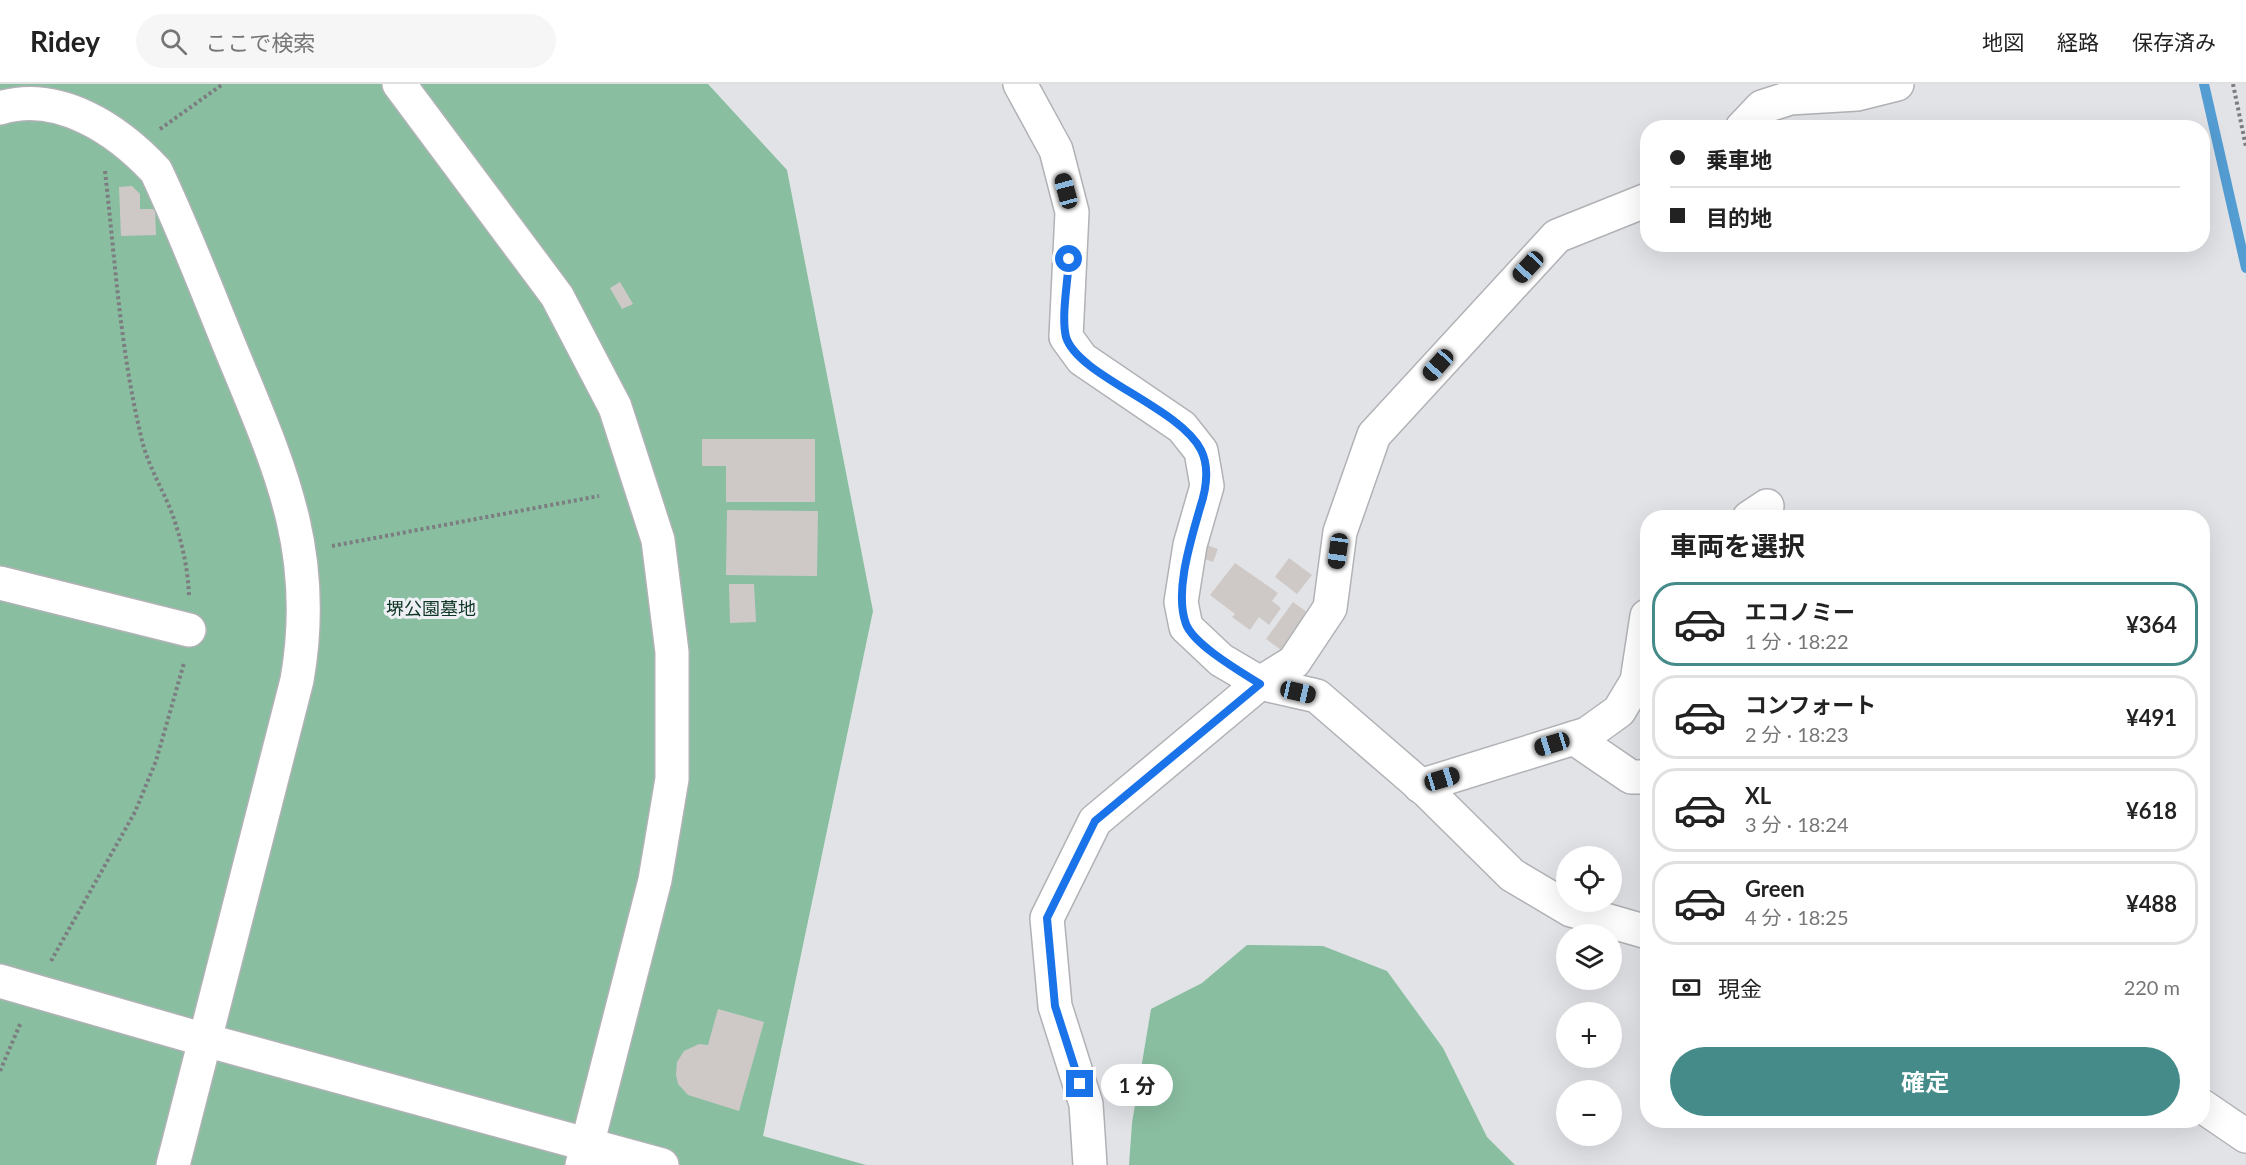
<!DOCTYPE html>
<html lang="ja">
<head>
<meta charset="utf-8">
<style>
  body { margin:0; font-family:Lato,"Noto Sans JP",sans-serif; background:#f6f6f6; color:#222; height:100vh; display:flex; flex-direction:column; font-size:22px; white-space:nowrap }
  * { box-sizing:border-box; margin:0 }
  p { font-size:20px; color:#767676 }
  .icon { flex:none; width:33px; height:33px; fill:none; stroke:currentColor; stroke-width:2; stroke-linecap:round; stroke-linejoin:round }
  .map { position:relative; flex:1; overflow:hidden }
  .side { position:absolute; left:1640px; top:426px; width:570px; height:618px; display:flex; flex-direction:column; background:#fff; border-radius:24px; box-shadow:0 6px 24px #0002 }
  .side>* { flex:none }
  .banner { position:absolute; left:1640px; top:36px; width:570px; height:132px; border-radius:24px; box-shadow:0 6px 24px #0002; display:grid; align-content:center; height:132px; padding:0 30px; background:#fff }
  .tools { position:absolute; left:1556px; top:762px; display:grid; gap:12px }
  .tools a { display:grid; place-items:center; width:66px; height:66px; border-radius:50%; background:#fff; box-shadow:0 6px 24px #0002; font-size:30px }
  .end { position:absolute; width:27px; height:27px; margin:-14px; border:8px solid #1a73e8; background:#fff; box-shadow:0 0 0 3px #fff }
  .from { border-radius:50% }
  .bubble { position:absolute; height:42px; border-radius:21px; background:#fff; box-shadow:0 6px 24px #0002; font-size:20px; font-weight:700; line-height:42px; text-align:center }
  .car { position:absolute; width:18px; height:36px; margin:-18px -9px; border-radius:8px; box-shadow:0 0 4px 2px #0007; background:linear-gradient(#222 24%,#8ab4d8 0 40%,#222 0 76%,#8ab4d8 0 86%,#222 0) }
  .banner b { display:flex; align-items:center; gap:21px; height:57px; font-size:22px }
  .banner b+b { border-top:2px solid #e0e0e0 }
  .banner i { width:15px; height:15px; background:#222 }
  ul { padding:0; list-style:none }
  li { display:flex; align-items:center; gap:18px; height:84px; margin:0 12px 9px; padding:0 18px; border:3px solid #e0e0e0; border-radius:24px }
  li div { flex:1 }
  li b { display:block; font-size:22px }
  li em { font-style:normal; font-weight:700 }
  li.current { border-color:#448b8a }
  li>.icon { width:54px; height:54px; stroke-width:1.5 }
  h2 { padding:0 30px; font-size:27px; line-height:72px }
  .pay { display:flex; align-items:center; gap:15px; height:66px; padding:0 30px; font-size:22px }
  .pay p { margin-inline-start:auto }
  .action { display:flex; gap:12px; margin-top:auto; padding:12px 30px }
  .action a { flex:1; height:69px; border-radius:36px; background:#448b8a; color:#fff; font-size:24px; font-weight:700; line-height:69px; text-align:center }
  header { display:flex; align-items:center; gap:36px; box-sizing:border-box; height:84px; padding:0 30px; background:#fff; border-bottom:2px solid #e0e0e0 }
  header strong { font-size:28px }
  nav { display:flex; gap:33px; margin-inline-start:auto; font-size:21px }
  .search { width:420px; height:54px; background:#f6f6f6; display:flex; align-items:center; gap:15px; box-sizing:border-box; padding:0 21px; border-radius:33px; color:#767676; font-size:22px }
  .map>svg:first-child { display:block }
  .green { fill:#8abea1 }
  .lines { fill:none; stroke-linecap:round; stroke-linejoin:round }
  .stream { stroke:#549dd3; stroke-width:10 }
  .building { fill:#cec9c7 }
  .minor-casing { stroke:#b1b2b6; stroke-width:36 }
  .path { stroke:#7c7d80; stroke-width:4; stroke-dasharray:3 3; stroke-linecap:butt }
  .minor { stroke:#fff; stroke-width:33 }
  .route { stroke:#1a73e8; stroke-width:8 }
  .labels { text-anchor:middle; stroke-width:6; stroke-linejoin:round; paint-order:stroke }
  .park-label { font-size:18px; fill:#0f3624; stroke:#eff0f5 }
</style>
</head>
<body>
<header>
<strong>Ridey</strong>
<div class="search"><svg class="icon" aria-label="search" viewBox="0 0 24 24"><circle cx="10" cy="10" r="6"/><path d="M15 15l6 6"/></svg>ここで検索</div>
<nav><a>地図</a><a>経路</a><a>保存済み</a></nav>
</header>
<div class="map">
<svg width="2246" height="1081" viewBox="0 0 2246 1081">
  <rect width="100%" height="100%" fill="#e2e3e7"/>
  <g class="green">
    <polygon points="0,0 708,0 787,86 873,527 763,1052 866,1081 0,1081"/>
    <polygon points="1247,861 1323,862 1387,887 1443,964 1487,1053 1515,1081 1129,1081 1132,1039 1151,925 1202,899"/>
  </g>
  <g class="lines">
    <polyline class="stream" points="2204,0 2246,184"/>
  </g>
  <g class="building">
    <polygon points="132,102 140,110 140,125 155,125 156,151 121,152 119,103"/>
    <polygon points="620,198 633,220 622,225 610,204"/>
    <polygon points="702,355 815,355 815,418 726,418 726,382 702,382"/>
    <polygon points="727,426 818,427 817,492 726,491"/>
    <polygon points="1204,460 1218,465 1213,478 1199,473"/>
    <polygon points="1289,474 1312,491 1297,510 1275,493"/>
    <polygon points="1235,479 1278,509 1272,517 1281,524 1269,541 1259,533 1250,546 1232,533 1235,530 1210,511"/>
    <polygon points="729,500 754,500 756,538 730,539"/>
    <polygon points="1293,518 1311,531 1284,568 1266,555"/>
    <polygon points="718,925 764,938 739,1027 688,1011 678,1000 676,991 677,978 684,967 699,960 708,961"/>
  </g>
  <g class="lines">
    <g class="minor-casing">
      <g id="minor">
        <polyline points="399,0 557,212 615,323 658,456 672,568 672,695 655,796 582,1081"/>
        <polyline points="1020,0 1056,66 1072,128 1066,253 1082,275 1182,343 1201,367 1207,402 1190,461 1181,518 1186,543 1221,576 1260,599 1317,612 1428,708 1512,791 1571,826 1647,848"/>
        <path d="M0,24c59,-18 118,22 156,63 27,57 50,117 74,176 48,117 90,202 67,333l-124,485"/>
        <polyline points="1742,44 1762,23 1790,14 1857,10 1897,0"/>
        <polyline points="1749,434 1767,422"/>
        <polyline points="0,499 189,546"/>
        <polyline points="1574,654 1631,693 1647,693"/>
        <polyline points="1420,702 1587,650 1619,627 1637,597 1647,532"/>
        <polyline points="0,897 205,956 662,1081"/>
        <polyline points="2202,1022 2246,1052"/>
        <polyline points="1090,1081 1086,1020 1055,922 1047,834 1095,737 1260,599 1294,578 1330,524 1340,448 1374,351 1557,152 1647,116"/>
      </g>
    </g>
    <g class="path">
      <polyline points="2233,0 2246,63"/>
      <polyline points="160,45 223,0"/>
      <path d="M105,87c10,88 15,178 36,265 6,29 22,53 32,80 9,26 15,53 16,80"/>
      <polyline points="332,462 599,412"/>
      <polyline points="51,877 135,728 156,677 184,579"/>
      <polyline points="0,987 21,938"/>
    </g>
    <use href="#minor" class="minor"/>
  </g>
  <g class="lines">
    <path class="route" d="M1069,175c-1,21 -8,58 -3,78 12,39 113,70 135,113 9,18 5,40 -1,58 -9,32 -26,84 -14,116 8,21 55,48 74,60l-165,137 -48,97 8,88 25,78"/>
  </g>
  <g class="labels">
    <g class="park-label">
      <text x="431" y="531">堺公園墓地</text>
    </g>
  </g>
</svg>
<div class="tools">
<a><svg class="icon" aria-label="locate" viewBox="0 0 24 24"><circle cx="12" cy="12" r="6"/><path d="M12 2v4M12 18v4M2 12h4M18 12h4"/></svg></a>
<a><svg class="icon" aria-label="layers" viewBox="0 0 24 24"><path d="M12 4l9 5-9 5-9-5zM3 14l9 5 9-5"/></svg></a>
<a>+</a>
<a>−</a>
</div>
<i class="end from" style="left:1069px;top:175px"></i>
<i class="end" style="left:1080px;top:1000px"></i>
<div class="bubble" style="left:1101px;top:980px;width:72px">1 分</div>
<i class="car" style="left:1066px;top:107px;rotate:345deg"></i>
<i class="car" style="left:1528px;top:183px;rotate:223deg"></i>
<i class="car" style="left:1438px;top:281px;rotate:222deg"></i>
<i class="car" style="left:1338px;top:467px;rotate:188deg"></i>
<i class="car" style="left:1298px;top:608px;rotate:103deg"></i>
<i class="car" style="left:1552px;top:660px;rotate:253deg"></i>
<i class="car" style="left:1442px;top:695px;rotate:73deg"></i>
<div class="banner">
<b><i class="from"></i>乗車地</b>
<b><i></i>目的地</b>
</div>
<section class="side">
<h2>車両を選択</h2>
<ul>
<li class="current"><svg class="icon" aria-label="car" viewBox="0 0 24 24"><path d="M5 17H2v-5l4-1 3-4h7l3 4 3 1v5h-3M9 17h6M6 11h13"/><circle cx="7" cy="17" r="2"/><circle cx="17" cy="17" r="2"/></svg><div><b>エコノミー</b><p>1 分 · 18:22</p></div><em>¥364</em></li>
<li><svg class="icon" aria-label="car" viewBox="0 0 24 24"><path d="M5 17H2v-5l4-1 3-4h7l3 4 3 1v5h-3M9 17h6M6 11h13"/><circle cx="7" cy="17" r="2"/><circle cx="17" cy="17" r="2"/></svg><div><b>コンフォート</b><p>2 分 · 18:23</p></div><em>¥491</em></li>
<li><svg class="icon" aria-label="car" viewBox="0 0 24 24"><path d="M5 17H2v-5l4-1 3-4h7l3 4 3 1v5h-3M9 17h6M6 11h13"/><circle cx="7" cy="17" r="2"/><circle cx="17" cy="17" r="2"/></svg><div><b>XL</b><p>3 分 · 18:24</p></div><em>¥618</em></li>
<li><svg class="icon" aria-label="car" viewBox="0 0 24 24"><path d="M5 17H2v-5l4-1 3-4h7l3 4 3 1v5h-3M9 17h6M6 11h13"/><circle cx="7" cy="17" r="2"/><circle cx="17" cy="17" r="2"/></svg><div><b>Green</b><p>4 分 · 18:25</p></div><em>¥488</em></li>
</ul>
<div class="pay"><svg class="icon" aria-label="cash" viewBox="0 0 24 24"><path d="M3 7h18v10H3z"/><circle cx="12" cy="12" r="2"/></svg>現金<p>220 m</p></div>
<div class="action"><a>確定</a></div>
</section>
</div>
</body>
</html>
